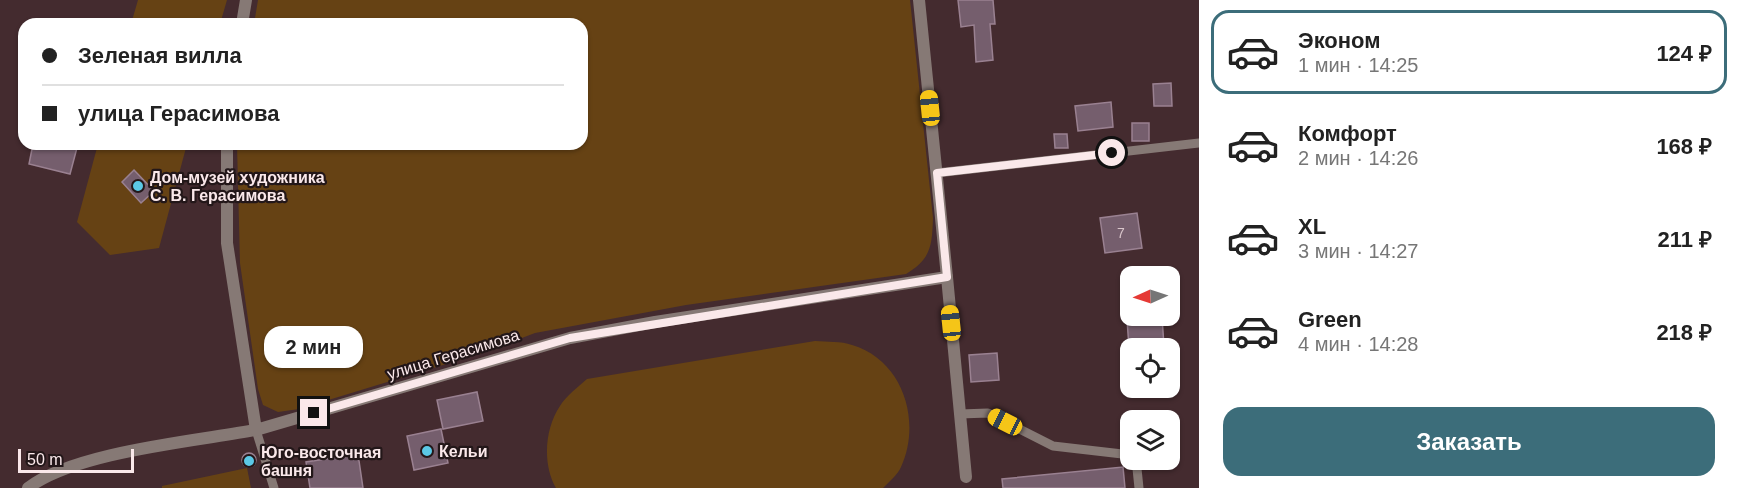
<!DOCTYPE html>
<html lang="ru">
<head>
<meta charset="utf-8">
<style>
  body { margin:0; font-family:Arial,sans-serif; background:#f2f2f2; color:#222; height:100vh; display:flex; flex-direction:column; font-size:22px; white-space:nowrap }
  * { box-sizing:border-box; margin:0 }
  p { font-size:20px; color:#767676 }
  .icon { flex:none; width:33px; height:33px; fill:none; stroke:currentColor; stroke-width:2; stroke-linecap:round; stroke-linejoin:round }
  .map { position:relative; flex:1; overflow:hidden }
  .side { display:flex; flex-direction:column; background:#fff; width:540px }
  .side>* { flex:none }
  .top-card { position:absolute; left:18px; top:18px; width:570px; height:132px; border-radius:18px; box-shadow:0 2px 4px #0004; display:grid; align-content:center; height:132px; padding:0 24px; background:#fff }
  .needle { width:39px; rotate:267deg }
  .controls { position:absolute; left:1120px; top:266px; display:grid; gap:12px }
  .controls a { display:grid; place-items:center; width:60px; height:60px; border-radius:12px; background:#fff; box-shadow:0 2px 4px #0004; font-size:30px }
  .scale { position:absolute; left:18px; bottom:15px; width:116px; box-sizing:border-box; padding-left:6px; border:3px solid #fae8ea; border-top:0; font-size:16px; line-height:21px; white-space:nowrap; color:#fae8ea; -webkit-text-stroke:4px #231719; paint-order:stroke }
  .end { position:absolute; width:27px; height:27px; margin:-14px; border:8px solid #fae8ea; background:#111; box-shadow:0 0 0 3px #111 }
  .from { border-radius:50% }
  .bubble { position:absolute; height:42px; border-radius:18px; background:#fff; box-shadow:0 2px 4px #0004; font-size:20px; font-weight:800; line-height:42px; text-align:center }
  .car { position:absolute; width:18px; height:36px; margin:-18px -9px; border-radius:8px; box-shadow:0 0 4px 2px #0007; background:linear-gradient(#f5c518 24%,#345 0 40%,#f5c518 0 76%,#345 0 86%,#f5c518 0) }
  .top-card b { display:flex; align-items:center; gap:21px; height:57px; font-size:22px }
  .top-card b+b { border-top:2px solid #e0e0e0 }
  .top-card i { width:15px; height:15px; background:#222 }
  ul { padding:10px 0 0; list-style:none }
  li { display:flex; align-items:center; gap:18px; height:84px; margin:0 12px 9px; padding:0 12px; border:3px solid transparent; border-radius:18px }
  li div { flex:1 }
  li b { display:block; font-size:22px }
  li em { font-style:normal; font-weight:800 }
  li.selected { border-color:#3c6d7a }
  li>.icon { width:54px; height:54px; stroke-width:1.5 }
  .button { display:flex; gap:12px; margin-top:auto; padding:12px 24px }
  .button a { flex:1; height:69px; border-radius:18px; background:#3c6d7a; color:#fff; font-size:24px; font-weight:800; line-height:69px; text-align:center }
  main { display:flex; flex:1; min-height:0 }
  .map>svg:first-child { display:block }
  .green { fill:#664214 }
  .building { fill:#755e6d; stroke:#9a8191; stroke-width:1.5 }
  .lines { fill:none; stroke-linecap:round; stroke-linejoin:round }
  .service { stroke:#867975; stroke-width:9 }
  .minor { stroke:#867975; stroke-width:12 }
  .tertiary { stroke:#867975; stroke-width:12 }
  .route { stroke:#fae8ea; stroke-width:8 }
  .poi-dot { fill:#5bc8e6; stroke:#231719; stroke-width:2 }
  .labels { text-anchor:middle; stroke-width:4.5; stroke-linejoin:round; paint-order:stroke }
  .number-label { font-size:14px; fill:#d9c6cb }
  .poi-label { font-size:16px; font-weight:bold; fill:#fae8ea; stroke:#231719; text-anchor:start }
  .street-label { font-size:16px; fill:#fae8ea; stroke:#231719 }
</style>
</head>
<body>
<main>
<div class="map">
<svg width="1199" height="488" viewBox="0 0 1199 488">
  <rect width="100%" height="100%" fill="#442b2f"/>
  <g class="green">
    <polygon points="138,0 227,0 220,24 131,24"/>
    <path d="M258,0h652l23,218c-1,28 -2,41 -27,56l-220,31 -151,28 -53,20 -183,56 -21,3 -15,-7 -5,-16 -18,-126 -3,-119h345v-120h-328z"/>
    <polygon points="98,144 187,144 159,248 110,255 77,222"/>
    <path d="M815,341c12,1 26,0 37,4 51,15 70,76 49,122 -3,7 -12,15 -18,21h-327c-14,-24 -11,-60 4,-82 6,-10 18,-19 27,-27z"/>
    <polygon points="247,468 251,488 162,488 162,486"/>
  </g>
  <g class="building">
    <polygon points="958,0 993,0 995,24 990,24 993,60 976,62 974,25 961,27"/>
    <polygon points="1171,83 1172,106 1154,106 1153,84"/>
    <polygon points="1111,102 1113,127 1078,131 1075,106"/>
    <rect x="1132" y="123" width="17" height="18"/>
    <polygon points="1054,134 1067,134 1068,148 1055,148"/>
    <polygon points="33,144 56,149 57,144 78,144 70,174 29,164"/>
    <polygon points="134,170 154,191 141,203 122,182"/>
    <polygon points="1137,213 1142,248 1105,253 1100,218"/>
    <polygon points="1162,317 1164,346 1129,348 1127,319"/>
    <polygon points="997,353 999,380 971,382 969,355"/>
    <polygon points="477,392 483,421 443,429 437,400"/>
    <polygon points="441,429 448,463 414,470 407,436"/>
    <circle cx="249" cy="460" r="7"/>
    <polygon points="358,454 363,488 310,488 306,462"/>
    <polygon points="1123,467 1125,488 1003,488 1002,479"/>
  </g>
  <g class="lines">
    <g class="service">
      <polyline points="937,173 1199,143"/>
      <polyline points="960,414 988,413 1053,446 1131,455"/>
      <polyline points="256,430 274,488"/>
      <polyline points="1136,459 1139,488"/>
    </g>
    <g class="minor">
      <polyline points="947,277 966,477"/>
      <path d="M28,488c46,-36 168,-47 228,-58"/>
    </g>
    <g class="tertiary">
      <polyline points="242,24 246,0"/>
      <polyline points="227,144 227,243 256,430 570,338 655,322 947,277 919,0"/>
    </g>
  </g>
  <g class="lines">
    <polyline class="route" points="314,413 570,338 947,277 937,173 1112,153"/>
  </g>
  <g class="poi-dot">
    <circle cx="138" cy="186" r="6"/>
    <circle cx="427" cy="451" r="6"/>
    <circle cx="249" cy="461" r="6"/>
  </g>
  <g class="labels">
    <g class="number-label">
      <text x="1121" y="238">7</text>
    </g>
    <g class="poi-label">
      <text x="150" y="183">Дом-музей художника<tspan x="150" dy="18">С. В. Герасимова</tspan></text>
      <text x="439" y="457">Кельи</text>
      <text x="261" y="458">Юго-восточная<tspan x="261" dy="18">башня</tspan></text>
    </g>
    <g class="street-label">
      <text transform="translate(453 354) rotate(-17)" y="6">улица Герасимова</text>
    </g>
  </g>
</svg>
<div class="controls">
<a><svg class="needle" viewBox="-14 -14 28 28"><path d="M0-13l5 13h-10z" fill="#e53935"/><path d="M0 13l5-13h-10z" fill="#767676"/></svg></a>
<a><svg class="icon" aria-label="locate" viewBox="0 0 24 24"><circle cx="12" cy="12" r="6"/><path d="M12 2v4M12 18v4M2 12h4M18 12h4"/></svg></a>
<a><svg class="icon" aria-label="layers" viewBox="0 0 24 24"><path d="M12 4l9 5-9 5-9-5zM3 14l9 5 9-5"/></svg></a>
</div>
<div class="scale">50 m</div>
<i class="end from" style="left:1112px;top:153px"></i>
<i class="end" style="left:314px;top:413px"></i>
<div class="bubble" style="left:264px;top:326px;width:99px">2 мин</div>
<i class="car" style="left:930px;top:108px;rotate:354deg"></i>
<i class="car" style="left:951px;top:323px;rotate:354deg"></i>
<i class="car" style="left:1005px;top:422px;rotate:297deg"></i>
<div class="top-card">
<b><i class="from"></i>Зеленая вилла</b>
<b><i></i>улица Герасимова</b>
</div>
</div>
<section class="side">
<ul>
<li class="selected"><svg class="icon" aria-label="car" viewBox="0 0 24 24"><path d="M5 17H2v-5l4-1 3-4h7l3 4 3 1v5h-3M9 17h6M6 11h13"/><circle cx="7" cy="17" r="2"/><circle cx="17" cy="17" r="2"/></svg><div><b>Эконом</b><p>1 мин · 14:25</p></div><em>124 ₽</em></li>
<li><svg class="icon" aria-label="car" viewBox="0 0 24 24"><path d="M5 17H2v-5l4-1 3-4h7l3 4 3 1v5h-3M9 17h6M6 11h13"/><circle cx="7" cy="17" r="2"/><circle cx="17" cy="17" r="2"/></svg><div><b>Комфорт</b><p>2 мин · 14:26</p></div><em>168 ₽</em></li>
<li><svg class="icon" aria-label="car" viewBox="0 0 24 24"><path d="M5 17H2v-5l4-1 3-4h7l3 4 3 1v5h-3M9 17h6M6 11h13"/><circle cx="7" cy="17" r="2"/><circle cx="17" cy="17" r="2"/></svg><div><b>XL</b><p>3 мин · 14:27</p></div><em>211 ₽</em></li>
<li><svg class="icon" aria-label="car" viewBox="0 0 24 24"><path d="M5 17H2v-5l4-1 3-4h7l3 4 3 1v5h-3M9 17h6M6 11h13"/><circle cx="7" cy="17" r="2"/><circle cx="17" cy="17" r="2"/></svg><div><b>Green</b><p>4 мин · 14:28</p></div><em>218 ₽</em></li>
</ul>
<div class="button"><a>Заказать</a></div>
</section>
</main>
</body>
</html>
